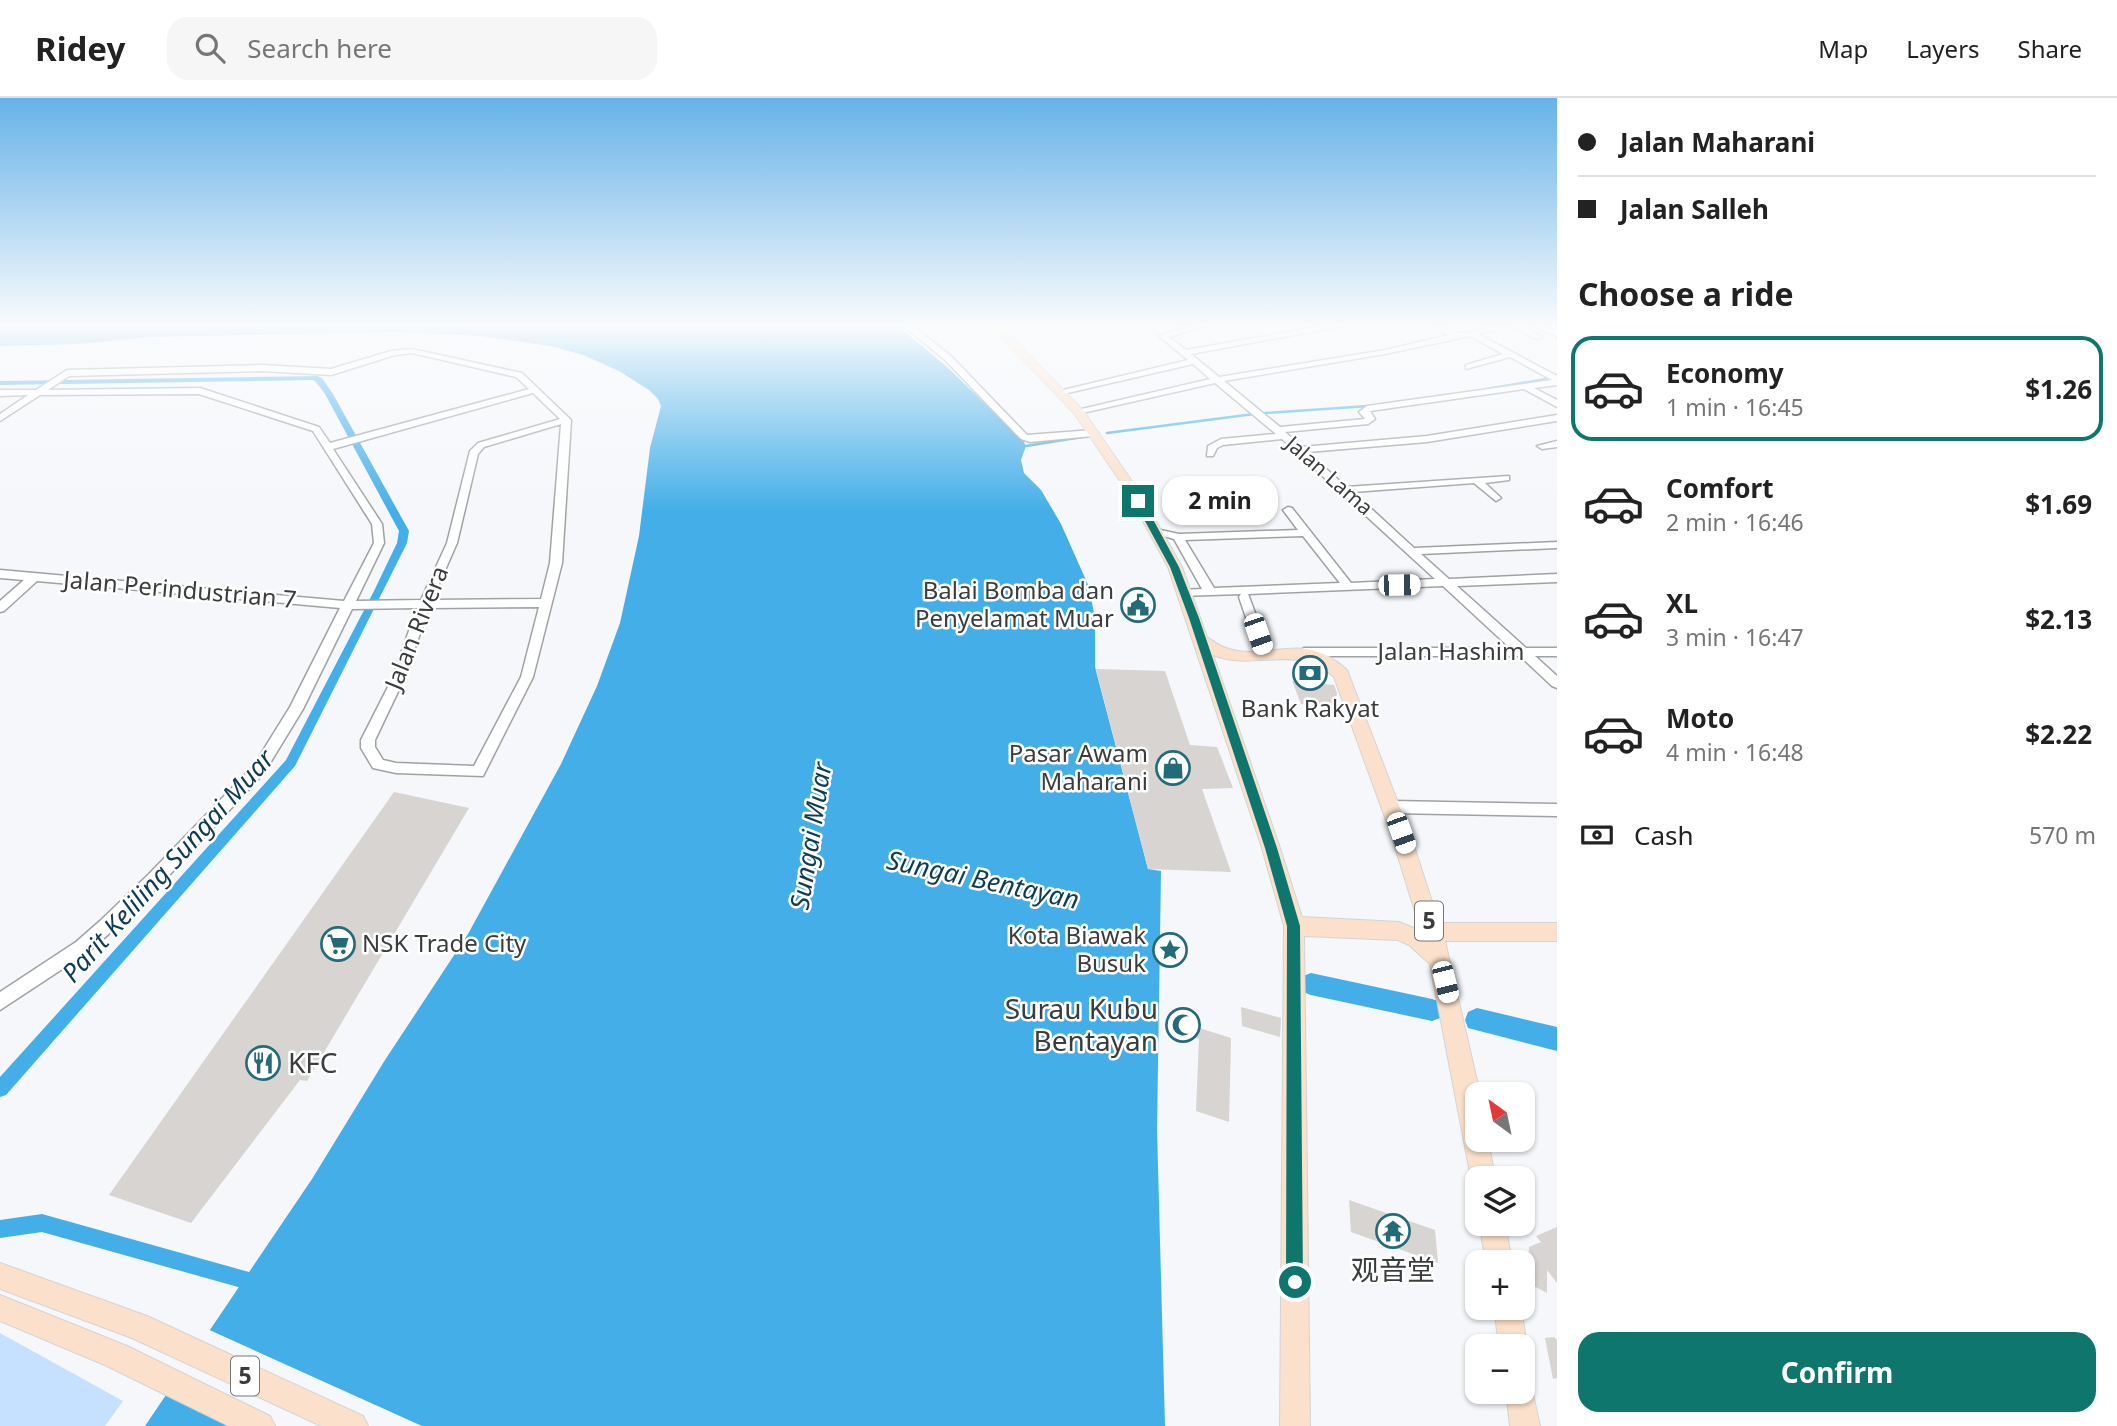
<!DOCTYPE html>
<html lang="en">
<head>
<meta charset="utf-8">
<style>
  body { margin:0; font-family:"Noto Sans","Noto Sans SC",sans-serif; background:#f6f6f6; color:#222; height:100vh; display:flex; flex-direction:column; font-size:26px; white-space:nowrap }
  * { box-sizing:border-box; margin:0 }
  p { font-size:23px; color:#767676 }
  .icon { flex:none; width:38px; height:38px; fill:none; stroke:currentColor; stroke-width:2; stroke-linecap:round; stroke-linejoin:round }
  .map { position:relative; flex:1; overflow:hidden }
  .side { display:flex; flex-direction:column; background:#fff; width:560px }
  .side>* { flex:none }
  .top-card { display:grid; align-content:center; height:154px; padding:0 21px; background:#fff }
  .needle { width:46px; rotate:327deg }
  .tools { position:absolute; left:1465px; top:984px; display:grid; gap:14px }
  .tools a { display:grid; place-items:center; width:70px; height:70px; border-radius:14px; background:#fff; box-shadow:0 2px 5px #0004; font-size:35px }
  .end { position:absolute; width:32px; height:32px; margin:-16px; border:9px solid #0f766e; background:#fff; box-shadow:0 0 0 4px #fff }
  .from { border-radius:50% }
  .bubble { position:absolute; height:49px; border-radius:21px; background:#fff; box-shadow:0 2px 5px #0004; font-size:23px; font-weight:700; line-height:49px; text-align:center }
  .car { position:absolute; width:21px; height:42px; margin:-21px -10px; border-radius:9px; box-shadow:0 0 5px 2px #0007; background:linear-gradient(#fff 24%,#345 0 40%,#fff 0 76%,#345 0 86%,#fff 0) }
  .top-card b { display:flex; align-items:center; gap:24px; height:66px; font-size:26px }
  .top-card b+b { border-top:2px solid #e0e0e0 }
  .top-card i { width:18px; height:18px; background:#222 }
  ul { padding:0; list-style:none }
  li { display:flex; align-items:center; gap:21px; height:105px; margin:0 14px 10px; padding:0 7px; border:4px solid transparent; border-radius:21px }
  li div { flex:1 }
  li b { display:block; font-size:26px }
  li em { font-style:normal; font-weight:700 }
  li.on { border-color:#0f766e }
  li>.icon { width:63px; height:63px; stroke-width:1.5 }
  h2 { padding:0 21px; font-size:32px; line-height:84px }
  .pay { display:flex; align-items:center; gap:18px; height:77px; padding:0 21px; font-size:26px }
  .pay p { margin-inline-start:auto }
  .cta { display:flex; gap:14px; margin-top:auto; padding:14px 21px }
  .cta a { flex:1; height:80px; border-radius:21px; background:#0f766e; color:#fff; font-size:28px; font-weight:700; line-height:80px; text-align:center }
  header { display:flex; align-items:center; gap:42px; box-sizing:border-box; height:98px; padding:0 35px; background:#fff; border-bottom:2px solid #e0e0e0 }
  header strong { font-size:33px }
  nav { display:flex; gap:38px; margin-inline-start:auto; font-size:24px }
  .search { width:490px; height:63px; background:#f6f6f6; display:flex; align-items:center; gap:18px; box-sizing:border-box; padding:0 24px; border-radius:21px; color:#767676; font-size:26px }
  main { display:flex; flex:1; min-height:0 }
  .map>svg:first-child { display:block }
  .green { fill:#c5e1ff }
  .water { fill:#43aee8 }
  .pier { fill:#f5f7fa }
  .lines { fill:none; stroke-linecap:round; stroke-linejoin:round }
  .stream { stroke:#43aee8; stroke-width:2.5 }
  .canal { fill:#43aee8; fill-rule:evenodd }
  .river { fill:#43aee8; fill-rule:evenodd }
  .building { fill:#d7d4d2 }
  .minor-casing { stroke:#9fa2a4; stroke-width:3 }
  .major-casing { stroke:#d4d4d4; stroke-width:2 }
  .minor { fill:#fff; fill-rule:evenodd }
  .major { fill:#fbe0cb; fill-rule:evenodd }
  .route { fill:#0f766e }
  .labels { text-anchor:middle; stroke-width:5; stroke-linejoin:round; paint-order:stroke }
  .far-street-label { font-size:21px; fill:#3b3c3d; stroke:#fff }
  .shield { fill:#fff; stroke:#767677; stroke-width:2 }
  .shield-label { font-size:23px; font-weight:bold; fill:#3b3c3d }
  .street-label { font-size:24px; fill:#3b3c3d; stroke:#fff }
  .poi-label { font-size:24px; fill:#3b3c3d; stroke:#fff; text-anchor:end }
  .water-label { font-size:26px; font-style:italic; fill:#0f3c54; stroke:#fff }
  .near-poi-label { font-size:28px; fill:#3b3c3d; stroke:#fff; text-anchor:end }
</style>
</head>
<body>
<header>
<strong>Ridey</strong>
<div class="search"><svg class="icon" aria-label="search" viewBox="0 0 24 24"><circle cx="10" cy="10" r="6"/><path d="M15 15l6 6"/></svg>Search here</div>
<nav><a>Map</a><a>Layers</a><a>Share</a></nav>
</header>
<main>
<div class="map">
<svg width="1557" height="1328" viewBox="0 0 1557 1328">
  <rect width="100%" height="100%" fill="#f5f7fa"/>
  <polygon class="green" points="0,1235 123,1303 105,1328 0,1328"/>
  <polygon class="water" points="0,228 898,228 946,268 1023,342 1026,348 1021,362 1024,375 1041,392 1061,426 1089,489 1095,521 1095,569 1148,771 1161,773 1157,1032 1165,1328 145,1328 312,1081 385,962 468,836 561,666 597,588 620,525 639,438 650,350 661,308 658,301 649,292 619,273 583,257 551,248 480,238 398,234 290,236 151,239 79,246 0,248"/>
  <polygon class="pier" points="205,1230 422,1328 234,1328 162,1296"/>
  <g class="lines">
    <g class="stream">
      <polyline points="1487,291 1557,279"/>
      <polyline points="1265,315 1368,308"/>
      <polyline points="1107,335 1254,316"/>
      <polyline points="1026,348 1082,339"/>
    </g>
    <g class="canal">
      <polygon points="317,278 322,280 333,296 409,433 407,445 295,668 6,997 0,999 0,979 286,662 374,493 397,445 399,433 325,296 316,284 313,282 0,287 0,283"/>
      <polygon points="42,1116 256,1176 263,1178 265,1185 263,1192 256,1194 42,1134 0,1140 0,1122"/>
    </g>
    <g class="river">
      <polygon points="1311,875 1432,901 1440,904 1444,912 1440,920 1432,923 1311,897 1303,894 1299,886 1303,878"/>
      <polygon points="1477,910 1557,929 1557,953 1468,930 1465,922 1468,914"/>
    </g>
  </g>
  <g class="building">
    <polygon points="1096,571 1165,573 1190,647 1217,649 1233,690 1202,691 1231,774 1148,771"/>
    <polygon points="1292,583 1334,587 1337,595 1335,608 1301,606"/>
    <polygon points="394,694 469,710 307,983 300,982 191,1125 109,1097"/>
    <polygon points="1241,909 1281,920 1280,939 1242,928"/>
    <polygon points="1169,914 1197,921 1196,929 1231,940 1229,1024 1196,1013 1199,941 1169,932"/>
    <polygon points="1349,1102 1435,1132 1438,1165 1351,1134"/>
    <polygon points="1557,1129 1557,1185 1547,1172 1547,1195 1528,1185 1529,1149 1541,1144 1536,1138"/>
    <polygon points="1554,1239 1557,1242 1557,1280 1553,1281 1545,1240"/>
  </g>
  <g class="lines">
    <g class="minor-casing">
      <g id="minor">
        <polygon points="904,228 913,228 951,258 1027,337 1093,332 1098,335 1093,338 1030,344 1021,341 945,262"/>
        <path d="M1191,228h15l-37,11 17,13 137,-24h20l-152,28 28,23 166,-27 64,-15 -17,-9c12,0 20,7 28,7 15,0 30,-7 46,-7l-28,8 79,42v9l-23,3 23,12v7l-33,-18 -154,22 5,8 -7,5 -83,8 17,15 125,-11 130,-21v6l-130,21 -119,10 38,35 163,-11v4l-24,3 16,15 -5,3 -22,-18 -121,9 61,56 143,-6v6l-136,6 28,25 108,-5v8l-100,4 69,62h31v8h-22l22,20v12l-5,-2 -32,-30h-216l-6,-4 6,-4h206l-67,-62 -195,8 22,59 -6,4 -6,-4 -19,-56 2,-3 -61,2v-6l22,-1 -28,-50 -23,-7v-4l28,6 119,-4 -15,-20 5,-3 4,1 59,75 84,-4 -153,-140 -59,6 -6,3 -4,8h-6l1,-10 13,-7 55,-5 -61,-51 -137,31 -5,-3 137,-32 -17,-15 -134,31 -4,-3 133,-32 -29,-24zM1470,238l33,18 -37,11v4l44,-12 42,23 -185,26 -8,6 6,7 -85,8 -56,-46 161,-27zM1303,438l37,47 -126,5 -29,-48z"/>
        <polygon points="1511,228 1522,228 1543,239 1536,241"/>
        <polygon points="1533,228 1545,228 1557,233 1557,238"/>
        <path d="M412,251l110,24 49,47 -9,143 -29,114 -50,99 -87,-3 -23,-5 -12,-20v-8l31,-61 25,-71 -65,1 -49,100 -39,64 -103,111 -49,47 -24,21 -88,58v-18l76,-50 24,-21 49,-47 105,-109 36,-58 50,-99 -303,-27 -33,30 -4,1v-11l24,-21 -24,-2v-8l344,31 30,-58 -2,-19 -59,-93 -114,-37 -159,1 -40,26v-7l28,-19 -28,1v-6h36l31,-20 195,-5 69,4 60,-18zM412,255l104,24 13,12 -199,54 -11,-16 -119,-39 -152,2 21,-14 193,-5 69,4 64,-20zM533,295l27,26 -82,24 -8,8 -23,92 -26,57 -65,1 28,-58 -2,-19 -49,-75zM561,326l-11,139 -9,36 -109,1 25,-57 21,-89 6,-7zM539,509l-18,70 -47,89 -78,-3 -13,-3 -8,-13v-7l29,-61 25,-71z"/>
        <polygon points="1557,343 1557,349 1542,351 1537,348"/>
        <polygon points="1392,703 1557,706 1557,718 1392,715 1387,713 1385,709 1387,705"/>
      </g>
    </g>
    <g class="major-casing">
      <g id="major">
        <path d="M990,228h11l81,83 56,81 44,77 25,70c6,4 12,9 19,11 44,15 75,-20 121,22l63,164 29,89h118v18h-112l35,153h-3v45h11l7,39h-18v10l-6,-10 -41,-214 -21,-19 -11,-5 -94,-4 6,490h-30l4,-500 -22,-78 -94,-281 -42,-77 -52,-77zM1213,557c42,17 84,-13 121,22l57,157 30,97 -22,-9 -97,-5 -22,-69z"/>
        <polygon points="1479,1125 1505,1125 1512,1164 1486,1164"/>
        <polygon points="0,1165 147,1218 363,1318 368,1328 321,1328 132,1240 0,1191"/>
        <polygon points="0,1197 127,1248 270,1318 275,1328 229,1328 107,1268 0,1223"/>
        <polygon points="1494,1209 1521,1209 1527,1248 1523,1258 1522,1248 1499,1248"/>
        <polygon points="1522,1280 1530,1283 1540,1328 1510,1328 1506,1293 1522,1293"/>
      </g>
    </g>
    <use href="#minor" class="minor"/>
    <use href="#major" class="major"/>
  </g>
  <linearGradient id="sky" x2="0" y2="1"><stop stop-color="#66b2e8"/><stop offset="0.55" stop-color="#fafbfd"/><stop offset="1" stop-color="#fafbfd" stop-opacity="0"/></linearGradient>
  <rect width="1557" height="414" fill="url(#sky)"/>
  <polygon class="route" points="1138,400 1143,403 1179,469 1199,520 1277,750 1300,828 1303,1184 1301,1190 1295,1193 1289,1190 1286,1184 1287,828 1265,750 1189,520 1170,469 1134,403"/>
  <defs>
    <g id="civic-ring" transform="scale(1.75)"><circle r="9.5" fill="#fff" stroke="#246b79" stroke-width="1.5"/><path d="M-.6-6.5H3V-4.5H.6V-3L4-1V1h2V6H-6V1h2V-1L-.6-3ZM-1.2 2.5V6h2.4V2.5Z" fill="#246b79"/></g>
    <g id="bank-ring" transform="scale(1.75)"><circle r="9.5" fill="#fff" stroke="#246b79" stroke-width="1.5"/><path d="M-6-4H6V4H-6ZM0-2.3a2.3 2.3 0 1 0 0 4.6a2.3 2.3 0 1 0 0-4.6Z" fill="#246b79"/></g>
    <g id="shop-ring" transform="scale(1.75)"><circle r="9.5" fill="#fff" stroke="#246b79" stroke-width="1.5"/><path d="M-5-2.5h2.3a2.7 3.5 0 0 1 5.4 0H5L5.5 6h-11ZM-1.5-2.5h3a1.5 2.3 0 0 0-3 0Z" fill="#246b79"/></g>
    <g id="supermarket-ring" transform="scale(1.75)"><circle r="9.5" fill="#fff" stroke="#246b79" stroke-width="1.5"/><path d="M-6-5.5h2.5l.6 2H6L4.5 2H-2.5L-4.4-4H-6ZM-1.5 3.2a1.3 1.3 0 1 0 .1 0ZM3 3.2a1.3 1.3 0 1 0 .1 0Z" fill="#246b79"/></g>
    <g id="sight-ring" transform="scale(1.75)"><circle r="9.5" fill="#fff" stroke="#246b79" stroke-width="1.5"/><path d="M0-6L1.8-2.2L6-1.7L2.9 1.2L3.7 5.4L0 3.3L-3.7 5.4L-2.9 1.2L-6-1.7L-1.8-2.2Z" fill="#246b79"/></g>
    <g id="mosque-ring" transform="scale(1.75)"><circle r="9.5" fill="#fff" stroke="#246b79" stroke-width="1.5"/><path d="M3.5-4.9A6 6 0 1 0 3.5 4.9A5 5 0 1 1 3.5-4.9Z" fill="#246b79"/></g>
    <g id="restaurant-ring" transform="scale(1.75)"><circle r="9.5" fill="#fff" stroke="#246b79" stroke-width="1.5"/><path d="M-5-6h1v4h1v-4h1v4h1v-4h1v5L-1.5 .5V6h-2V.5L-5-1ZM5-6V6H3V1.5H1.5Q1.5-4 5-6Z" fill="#246b79"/></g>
    <g id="temple-ring" transform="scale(1.75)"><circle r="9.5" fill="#fff" stroke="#246b79" stroke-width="1.5"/><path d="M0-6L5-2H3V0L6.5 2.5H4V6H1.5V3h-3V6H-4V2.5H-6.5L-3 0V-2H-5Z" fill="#246b79"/></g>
  </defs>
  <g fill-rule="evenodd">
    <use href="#civic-ring" x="1138" y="507"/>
    <use href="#bank-ring" x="1310" y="575"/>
    <use href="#shop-ring" x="1173" y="670"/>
    <use href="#supermarket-ring" x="338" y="846"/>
    <use href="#sight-ring" x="1170" y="852"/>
    <use href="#mosque-ring" x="1183" y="927"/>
    <use href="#restaurant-ring" x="263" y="965"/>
    <use href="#temple-ring" x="1393" y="1133"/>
  </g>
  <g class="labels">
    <g class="far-street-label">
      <text transform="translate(1329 378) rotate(41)" y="7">Jalan Lama</text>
    </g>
    <g class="shield">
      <rect x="1415" y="803.5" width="28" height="39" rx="5"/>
      <rect x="231" y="1258.5" width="28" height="39" rx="5"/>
    </g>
    <g class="shield-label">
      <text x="1429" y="831">5</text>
      <text x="245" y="1286">5</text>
    </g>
    <g class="street-label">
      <text transform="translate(180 492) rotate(5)" y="8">Jalan Perindustrian 7</text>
      <text transform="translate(417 530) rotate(-68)" y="8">Jalan Rivera</text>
      <text x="1451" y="562">Jalan Hashim</text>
    </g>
    <g class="poi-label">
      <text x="1114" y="501">Balai Bomba dan<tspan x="1114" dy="28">Penyelamat Muar</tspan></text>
      <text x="1310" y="619" text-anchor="middle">Bank Rakyat</text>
      <text x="1148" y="664">Pasar Awam<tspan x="1148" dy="28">Maharani</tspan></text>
      <text x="1146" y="846">Kota Biawak<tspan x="1146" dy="28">Busuk</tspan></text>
      <text x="362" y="854" text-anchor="start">NSK Trade City</text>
    </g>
    <g class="water-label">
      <text transform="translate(811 738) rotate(-81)" y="9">Sungai Muar</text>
      <text transform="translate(168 768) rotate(-48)" y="9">Parit Keliling Sungai Muar</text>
      <text transform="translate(983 782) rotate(12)" y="9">Sungai Bentayan</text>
    </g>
    <g class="near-poi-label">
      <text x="1158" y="921">Surau Kubu<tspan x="1158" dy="32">Bentayan</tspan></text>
      <text x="288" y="975" text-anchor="start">KFC</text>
      <text x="1393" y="1182" text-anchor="middle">观音堂</text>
    </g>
  </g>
</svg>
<div class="tools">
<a><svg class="needle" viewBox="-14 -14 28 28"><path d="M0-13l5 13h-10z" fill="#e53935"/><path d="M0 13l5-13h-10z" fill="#767676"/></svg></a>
<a><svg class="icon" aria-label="layers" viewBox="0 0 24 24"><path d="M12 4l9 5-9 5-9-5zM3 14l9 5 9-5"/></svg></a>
<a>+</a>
<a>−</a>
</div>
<i class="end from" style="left:1295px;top:1184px"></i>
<i class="end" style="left:1138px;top:403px"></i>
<div class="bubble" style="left:1162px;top:378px;width:116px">2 min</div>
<i class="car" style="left:1399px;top:487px;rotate:89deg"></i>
<i class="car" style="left:1258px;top:536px;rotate:161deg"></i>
<i class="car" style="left:1401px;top:735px;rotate:160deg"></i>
<i class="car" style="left:1445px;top:884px;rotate:166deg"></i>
</div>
<section class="side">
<div class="top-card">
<b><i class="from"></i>Jalan Maharani</b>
<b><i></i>Jalan Salleh</b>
</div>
<h2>Choose a ride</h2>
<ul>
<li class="on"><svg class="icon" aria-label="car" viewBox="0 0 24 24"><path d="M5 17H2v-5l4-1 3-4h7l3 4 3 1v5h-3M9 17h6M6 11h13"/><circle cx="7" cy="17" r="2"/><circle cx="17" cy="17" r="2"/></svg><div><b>Economy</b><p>1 min · 16:45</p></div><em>$1.26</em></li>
<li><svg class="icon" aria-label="car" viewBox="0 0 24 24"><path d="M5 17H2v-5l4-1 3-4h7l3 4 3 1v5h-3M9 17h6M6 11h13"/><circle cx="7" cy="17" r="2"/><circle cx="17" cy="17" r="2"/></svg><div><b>Comfort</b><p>2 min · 16:46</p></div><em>$1.69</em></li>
<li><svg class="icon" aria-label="car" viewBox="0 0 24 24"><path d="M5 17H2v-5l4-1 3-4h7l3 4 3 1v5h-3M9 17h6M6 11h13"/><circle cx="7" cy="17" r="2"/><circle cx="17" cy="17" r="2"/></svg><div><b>XL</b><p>3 min · 16:47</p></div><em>$2.13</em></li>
<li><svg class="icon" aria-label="car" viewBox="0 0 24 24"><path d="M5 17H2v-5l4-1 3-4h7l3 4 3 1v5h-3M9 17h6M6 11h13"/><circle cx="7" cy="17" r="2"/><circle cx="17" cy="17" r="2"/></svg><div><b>Moto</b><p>4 min · 16:48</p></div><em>$2.22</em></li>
</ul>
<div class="pay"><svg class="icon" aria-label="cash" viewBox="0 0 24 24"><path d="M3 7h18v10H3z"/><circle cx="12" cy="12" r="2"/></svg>Cash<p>570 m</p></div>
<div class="cta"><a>Confirm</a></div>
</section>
</main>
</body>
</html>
